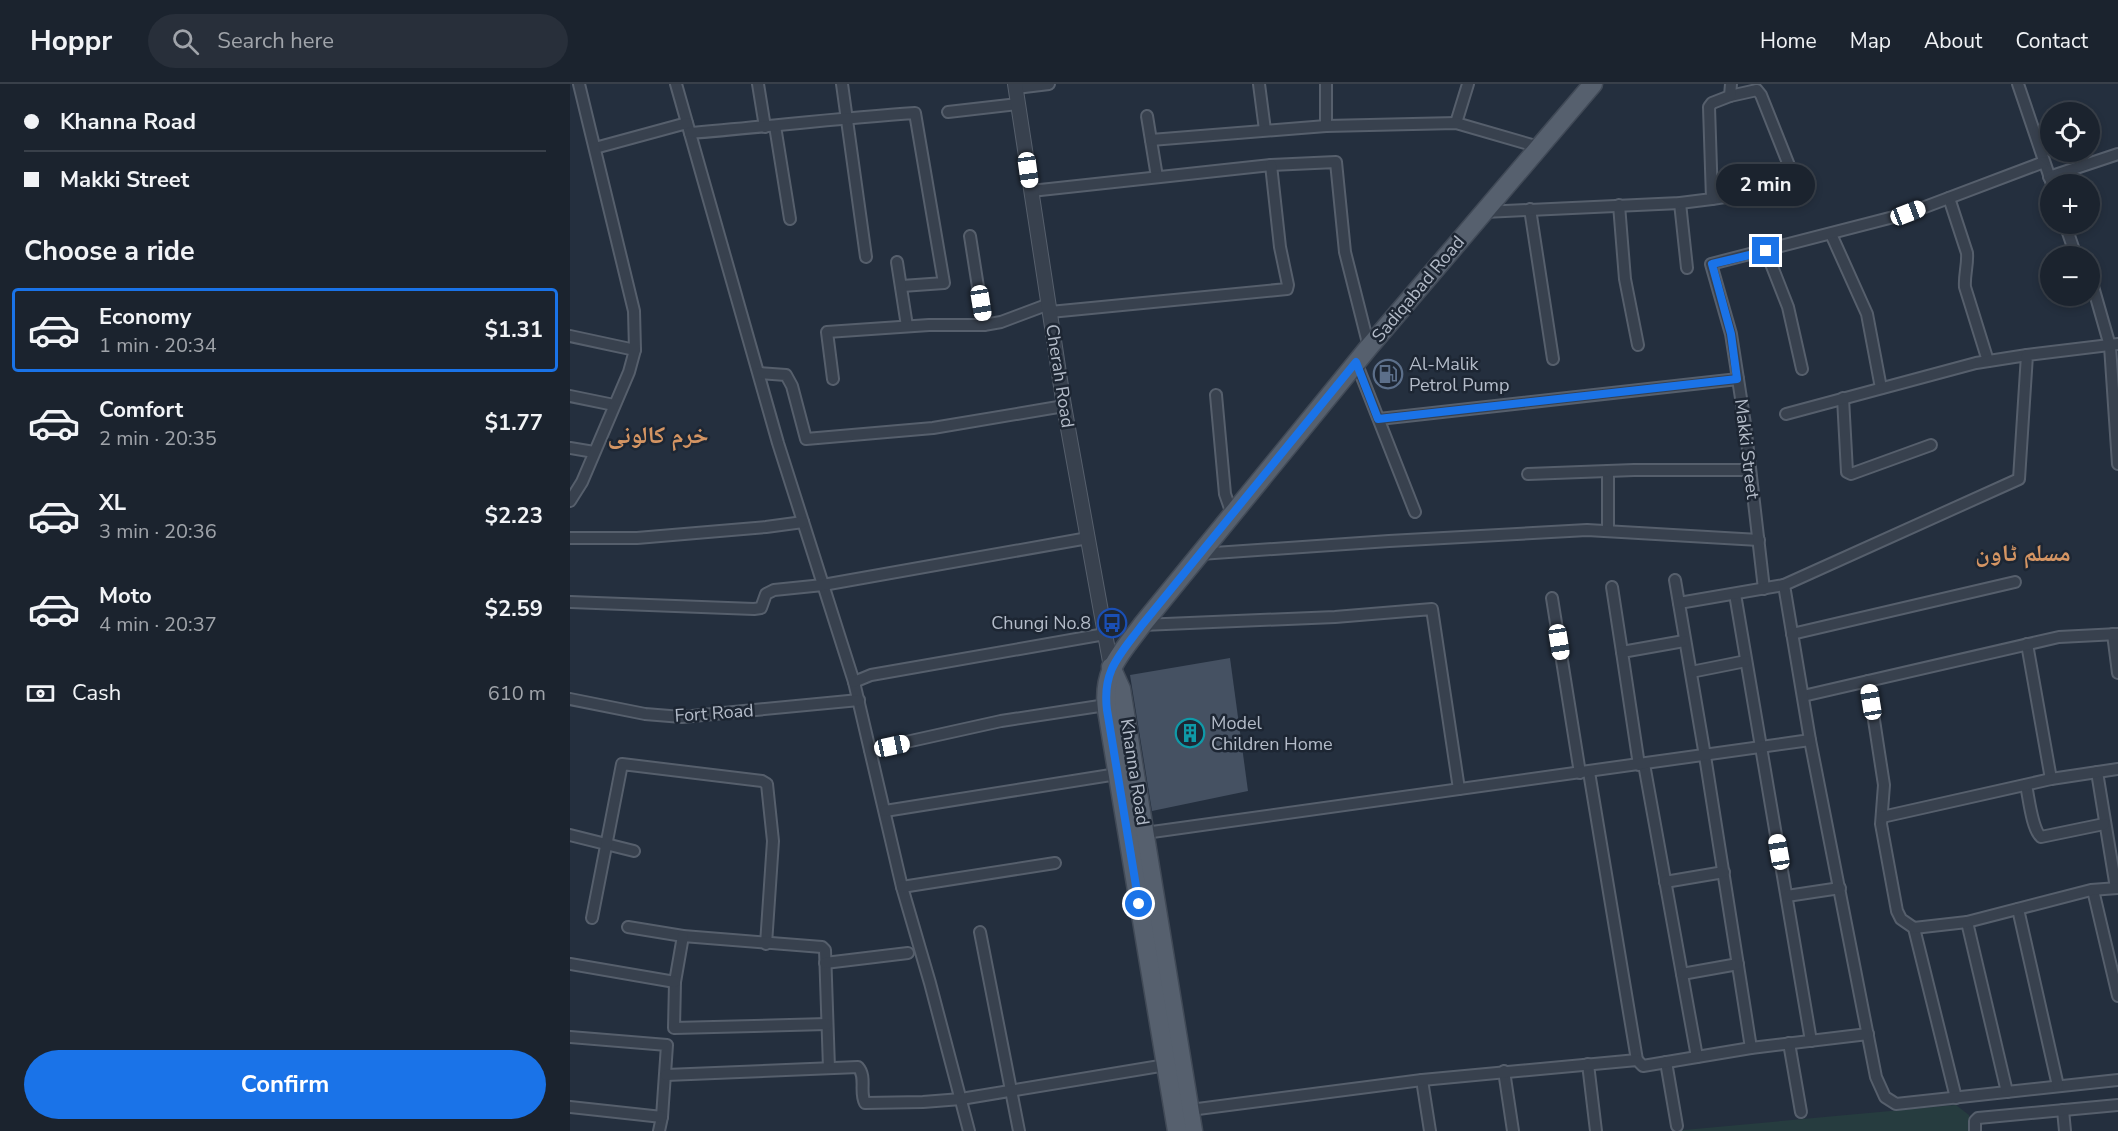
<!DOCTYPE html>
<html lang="en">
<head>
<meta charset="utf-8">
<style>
  body { margin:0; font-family:"Nunito Sans","Noto Naskh Arabic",sans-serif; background:#282f3a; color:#f1f3f6; height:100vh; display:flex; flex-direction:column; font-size:22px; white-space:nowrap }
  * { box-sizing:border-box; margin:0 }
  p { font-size:20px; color:#a0a4aa }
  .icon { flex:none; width:33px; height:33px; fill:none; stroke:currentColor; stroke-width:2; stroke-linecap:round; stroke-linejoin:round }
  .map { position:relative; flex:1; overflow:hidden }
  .drawer { display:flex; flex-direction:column; background:#1b232e; width:570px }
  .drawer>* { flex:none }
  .banner { display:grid; align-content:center; height:132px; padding:0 24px; background:#1b232e }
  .tools { position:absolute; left:1470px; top:18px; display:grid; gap:12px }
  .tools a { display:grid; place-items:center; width:60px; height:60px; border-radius:50%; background:#1b232e; box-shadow:0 3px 9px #0003,0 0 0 2px #39404a; font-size:30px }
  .end { position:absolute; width:27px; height:27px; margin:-14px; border:8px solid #1a73e8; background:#fff; box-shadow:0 0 0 3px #fff }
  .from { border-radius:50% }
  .bubble { position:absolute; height:42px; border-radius:21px; background:#1b232e; box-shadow:0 3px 9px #0003,0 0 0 2px #39404a; font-size:20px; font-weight:700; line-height:42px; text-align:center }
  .car { position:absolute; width:18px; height:36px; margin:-18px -9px; border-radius:8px; box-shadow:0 0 4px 2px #0007; background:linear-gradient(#fff 24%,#345 0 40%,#fff 0 76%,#345 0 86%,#fff 0) }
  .banner b { display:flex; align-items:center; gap:21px; height:57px; font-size:22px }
  .banner b+b { border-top:2px solid #39404a }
  .banner i { width:15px; height:15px; background:#f1f3f6 }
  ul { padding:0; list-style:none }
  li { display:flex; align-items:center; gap:18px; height:84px; margin:0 12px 9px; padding:0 12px; border:3px solid transparent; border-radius:6px }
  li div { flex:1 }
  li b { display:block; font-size:22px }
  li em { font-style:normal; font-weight:700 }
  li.selected { border-color:#1a73e8 }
  li>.icon { width:54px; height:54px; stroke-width:1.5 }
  h2 { padding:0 24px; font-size:27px; line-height:72px }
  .pay { display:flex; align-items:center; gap:15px; height:66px; padding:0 24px; font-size:22px }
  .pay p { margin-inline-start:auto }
  .primary-button { display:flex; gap:12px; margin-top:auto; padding:12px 24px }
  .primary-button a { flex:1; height:69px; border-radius:36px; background:#1a73e8; color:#fff; font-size:24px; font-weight:700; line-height:69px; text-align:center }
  header { display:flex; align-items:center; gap:36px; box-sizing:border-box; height:84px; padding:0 30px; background:#1b232e; border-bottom:2px solid #39404a }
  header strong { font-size:28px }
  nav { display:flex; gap:33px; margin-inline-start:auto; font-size:21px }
  .search { width:420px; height:54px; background:#282f3a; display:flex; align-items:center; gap:15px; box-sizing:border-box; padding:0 21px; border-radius:33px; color:#a0a4aa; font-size:22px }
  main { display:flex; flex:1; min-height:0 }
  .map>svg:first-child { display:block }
  .green { fill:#263c3f }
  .building { fill:#455162 }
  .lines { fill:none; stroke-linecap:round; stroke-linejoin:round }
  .minor-casing { stroke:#565f6c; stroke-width:14 }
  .tertiary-casing { stroke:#565f6c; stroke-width:16 }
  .primary-casing { stroke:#414a57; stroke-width:21 }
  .minor { stroke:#38414e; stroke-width:10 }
  .tertiary { stroke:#38414e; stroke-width:14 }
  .primary { stroke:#56606e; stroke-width:18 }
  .route { stroke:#1a73e8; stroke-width:8 }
  .labels { text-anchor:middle; stroke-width:5; stroke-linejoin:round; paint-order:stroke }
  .street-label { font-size:18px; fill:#b4bcc9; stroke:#1d2633 }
  .poi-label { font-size:18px; fill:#b4bcc9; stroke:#1d2633; text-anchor:start }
  .district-label { font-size:24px; font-weight:bold; fill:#d59563; stroke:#1d2633 }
</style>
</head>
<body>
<header>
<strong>Hoppr</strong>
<div class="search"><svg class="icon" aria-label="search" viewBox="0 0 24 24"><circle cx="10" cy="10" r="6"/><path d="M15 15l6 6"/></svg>Search here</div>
<nav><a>Home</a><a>Map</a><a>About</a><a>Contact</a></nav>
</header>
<main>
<section class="drawer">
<div class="banner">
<b><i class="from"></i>Khanna Road</b>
<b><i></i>Makki Street</b>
</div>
<h2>Choose a ride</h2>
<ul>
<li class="selected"><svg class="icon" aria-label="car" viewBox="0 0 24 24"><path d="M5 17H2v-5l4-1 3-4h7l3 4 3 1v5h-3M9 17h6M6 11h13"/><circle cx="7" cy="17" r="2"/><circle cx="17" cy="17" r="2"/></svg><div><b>Economy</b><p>1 min · 20:34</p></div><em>$1.31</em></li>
<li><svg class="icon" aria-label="car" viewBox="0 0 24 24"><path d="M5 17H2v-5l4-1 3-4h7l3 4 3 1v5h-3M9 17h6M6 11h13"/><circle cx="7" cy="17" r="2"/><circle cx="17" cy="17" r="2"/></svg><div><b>Comfort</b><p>2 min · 20:35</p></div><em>$1.77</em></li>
<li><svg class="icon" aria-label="car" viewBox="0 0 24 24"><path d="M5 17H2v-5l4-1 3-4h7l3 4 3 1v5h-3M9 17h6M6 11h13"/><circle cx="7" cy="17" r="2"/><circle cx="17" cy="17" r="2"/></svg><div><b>XL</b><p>3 min · 20:36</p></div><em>$2.23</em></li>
<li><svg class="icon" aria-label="car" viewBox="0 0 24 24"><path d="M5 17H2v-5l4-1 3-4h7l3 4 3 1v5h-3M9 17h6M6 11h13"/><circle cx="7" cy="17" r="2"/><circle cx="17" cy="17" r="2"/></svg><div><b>Moto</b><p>4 min · 20:37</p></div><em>$2.59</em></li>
</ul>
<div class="pay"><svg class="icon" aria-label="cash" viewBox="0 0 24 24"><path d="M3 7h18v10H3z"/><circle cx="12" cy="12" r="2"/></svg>Cash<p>610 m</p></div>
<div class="primary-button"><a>Confirm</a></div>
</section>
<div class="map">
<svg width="1548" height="1047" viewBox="0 0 1548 1047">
  <rect width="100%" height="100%" fill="#242f3e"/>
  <polygon class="green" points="1386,1021 1399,1031 1401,1047 1103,1047"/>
  <polygon class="building" points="660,574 678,707 582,727 560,591"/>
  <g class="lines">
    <g class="minor-casing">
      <g id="minor">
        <polyline points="106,0 208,359 284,598 332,803 360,899 399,1047"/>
        <polyline points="188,0 195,43"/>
        <polyline points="272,0 296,173"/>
        <polyline points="689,0 695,46"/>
        <polyline points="756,0 756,42"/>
        <polyline points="1448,0 1482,100"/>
        <polyline points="446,4 479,0"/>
        <polyline points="1160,12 1187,6 1191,11 1230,109"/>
        <polyline points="378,28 448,20"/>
        <polyline points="577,32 587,93"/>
        <polyline points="886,39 898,0"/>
        <polyline points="205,42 220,135"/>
        <path d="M120,49c75,-6 150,-15 225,-20l29,170 -42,3"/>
        <polyline points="581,56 756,42 886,39 969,63"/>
        <polyline points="25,64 117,39"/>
        <polyline points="1479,93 1548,70"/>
        <polyline points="461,107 701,81 766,78 775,168 799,263"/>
        <path d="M1379,114l18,55c1,12 -3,22 -2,34l23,74"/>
        <polyline points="1142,115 1181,109"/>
        <polyline points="1110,119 1117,184"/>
        <polyline points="1049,121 1055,195 1068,261"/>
        <polyline points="960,125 983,275"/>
        <polyline points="914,128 1110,119 1142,115 1139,23 1142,19 1160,12 1161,0"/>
        <polyline points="1495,140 1506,172"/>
        <polyline points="1261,150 1297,230 1311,304"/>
        <polyline points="400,152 414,241"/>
        <polyline points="1196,167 1218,223 1232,285"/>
        <polyline points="327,178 337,242"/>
        <polyline points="1520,192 1540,262 1548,380"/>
        <polyline points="480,228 717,205 718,201 710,163 701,81"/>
        <polyline points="0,252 65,266"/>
        <polyline points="786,278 845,428"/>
        <polyline points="189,289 216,291 222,302 236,355 363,344 494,322"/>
        <polyline points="263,295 257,248 359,241 414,241 431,238 479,220"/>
        <polyline points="646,311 655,410 662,430"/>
        <polyline points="0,312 44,321"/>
        <polyline points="1273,314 1277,388 1281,390 1361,361"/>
        <polyline points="1216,330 1406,279 1457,271"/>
        <polyline points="809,335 1168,295"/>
        <polyline points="0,364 24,368"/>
        <polyline points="1038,387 1038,447"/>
        <polyline points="958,390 1064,386 1180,386"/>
        <polyline points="0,417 12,398 59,288 65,266 64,227 9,0"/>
        <polyline points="0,454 67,454 196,443 233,438"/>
        <polyline points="630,470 819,457 1017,446 1189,456"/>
        <polyline points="1105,496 1135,672"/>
        <polyline points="1042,503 1052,568"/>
        <polyline points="1194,505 1175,340 1161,250 1141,180 1339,129 1474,78"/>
        <polyline points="1165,510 1241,957"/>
        <polyline points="982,514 1010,689"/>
        <polyline points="0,518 184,525 191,524 196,510 204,506 253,501 518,454"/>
        <polyline points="1109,519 1214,501"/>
        <polyline points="572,541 765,533 862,525 889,705"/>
        <polyline points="1222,550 1445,498"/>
        <polyline points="1543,550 1548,589"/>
        <polyline points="1457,560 1481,695"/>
        <polyline points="1121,588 1176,577"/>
        <polyline points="1298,597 1314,701 1311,740 1327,827 1331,835 1344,844 1386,1014"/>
        <polyline points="284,598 301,591 535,550"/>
        <polyline points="1233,612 1489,553 1548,550"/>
        <polyline points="0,615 75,630 112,633 289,616"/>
        <polyline points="1240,656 1306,993 1315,1013 1326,1020 1548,996"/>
        <polyline points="300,666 431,637 536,621"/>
        <polyline points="1135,672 1181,964"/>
        <polyline points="1074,680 1127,973"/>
        <polyline points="1069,681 1052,568 1114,557"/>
        <polyline points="1019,688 1067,976"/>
        <polyline points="1527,688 1546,804"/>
        <path d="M1456,701c3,14 6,44 15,52l63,-13"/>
        <polyline points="315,727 547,690"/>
        <polyline points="1312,733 1481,695 1548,685"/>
        <polyline points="575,749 1240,656 1214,501 1449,395 1457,271 1548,260"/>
        <polyline points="0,751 64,767"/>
        <polyline points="1095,798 1154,788"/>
        <polyline points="332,803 485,779"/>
        <polyline points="1523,806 1548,912"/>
        <polyline points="1217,812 1270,804"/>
        <polyline points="1448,825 1488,1002"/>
        <polyline points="22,834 52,680 192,697 197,700 203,757 196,860"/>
        <polyline points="1397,838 1437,1008"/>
        <polyline points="58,843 113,852 252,863 255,866 259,984"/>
        <polyline points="1344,844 1397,838 1521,806 1548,804"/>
        <polyline points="410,848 449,1047"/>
        <polyline points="113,852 105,898 104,944 257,940"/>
        <polyline points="255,879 338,869"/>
        <polyline points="0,880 105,898"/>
        <polyline points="1112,890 1168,880"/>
        <polyline points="0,953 97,961 92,1033 89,1047"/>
        <polyline points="1219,959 1231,1028"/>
        <polyline points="1096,978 1107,1042"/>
        <polyline points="1018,980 1026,1047"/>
        <polyline points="934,987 943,1047"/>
        <path d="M96,991l192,-8c9,10 1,25 7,36l58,-1 38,-3 205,-34"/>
        <polyline points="852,996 860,1047"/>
        <polyline points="0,1023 92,1033"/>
        <polyline points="620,1026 852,996 1067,976 1073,982 1181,964 1298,950"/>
        <polyline points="1493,1026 1495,1047"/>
        <polyline points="1405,1047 1405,1037 1408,1034 1548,1021"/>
      </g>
    </g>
    <g class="tertiary-casing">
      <polyline id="tertiary" points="445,0 494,322 541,583"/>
    </g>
    <g class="primary-casing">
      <g id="primary">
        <polyline points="541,583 551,605 623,1047"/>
        <path d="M607,1047l-70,-421c-5,-40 13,-55 35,-85l227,-278 224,-263"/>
      </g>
    </g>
    <use href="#minor" class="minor"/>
    <use href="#tertiary" class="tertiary"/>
    <use href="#primary" class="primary"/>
  </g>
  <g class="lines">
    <path class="route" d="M569,820l-32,-194c-5,-40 13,-55 35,-85l214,-263 22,57 359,-40 -6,-45 -19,-70 54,-13"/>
  </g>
  <defs>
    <g id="fuel-ring" transform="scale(1.5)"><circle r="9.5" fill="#1d2633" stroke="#5c6f8a" stroke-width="1.5"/><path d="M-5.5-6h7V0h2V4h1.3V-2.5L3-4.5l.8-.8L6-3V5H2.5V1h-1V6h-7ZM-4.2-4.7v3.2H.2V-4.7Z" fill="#5c6f8a"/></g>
    <g id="bus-ring" transform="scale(1.5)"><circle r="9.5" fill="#1d2633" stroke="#1a4fb4" stroke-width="1.5"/><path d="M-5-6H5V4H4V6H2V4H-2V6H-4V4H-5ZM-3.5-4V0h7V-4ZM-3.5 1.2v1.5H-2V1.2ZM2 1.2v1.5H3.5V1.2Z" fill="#1a4fb4"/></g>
    <g id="building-ring" transform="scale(1.5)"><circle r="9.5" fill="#1d2633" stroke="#0f9aa8" stroke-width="1.5"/><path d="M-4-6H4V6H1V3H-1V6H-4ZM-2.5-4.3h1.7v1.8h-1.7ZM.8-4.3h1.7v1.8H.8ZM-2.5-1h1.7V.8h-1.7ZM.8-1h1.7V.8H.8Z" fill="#0f9aa8"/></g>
  </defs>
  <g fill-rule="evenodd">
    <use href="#fuel-ring" x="818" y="290"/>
    <use href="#bus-ring" x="542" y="539"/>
    <use href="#building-ring" x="620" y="649"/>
  </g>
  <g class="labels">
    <g class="street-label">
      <text transform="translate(848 205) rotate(-50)" y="6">Sadiqabad Road</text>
      <text transform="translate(490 292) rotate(81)" y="6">Cherah Road</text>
      <text transform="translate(1177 365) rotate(83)" y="6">Makki Street</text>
      <text transform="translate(144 629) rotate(-4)" y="6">Fort Road</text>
      <text transform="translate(565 688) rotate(81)" y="6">Khanna Road</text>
    </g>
    <g class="poi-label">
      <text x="839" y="286">Al-Malik<tspan x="839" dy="21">Petrol Pump</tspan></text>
      <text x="521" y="545" text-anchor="end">Chungi No.8</text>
      <text x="641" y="645">Model<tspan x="641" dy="21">Children Home</tspan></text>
    </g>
    <g class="district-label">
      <text x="88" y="359">خرم کالونی</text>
      <text x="1453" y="477">مسلم ٹاون</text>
    </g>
  </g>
</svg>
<div class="tools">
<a><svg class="icon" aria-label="locate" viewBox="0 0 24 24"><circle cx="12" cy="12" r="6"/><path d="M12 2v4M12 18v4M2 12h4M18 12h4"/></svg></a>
<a>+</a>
<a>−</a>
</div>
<i class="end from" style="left:569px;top:820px"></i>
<i class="end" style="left:1196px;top:167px"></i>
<div class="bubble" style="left:1146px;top:80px;width:99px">2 min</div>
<i class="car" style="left:458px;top:86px;rotate:172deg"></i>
<i class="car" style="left:1338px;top:129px;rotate:69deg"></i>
<i class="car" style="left:411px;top:219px;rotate:171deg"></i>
<i class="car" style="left:989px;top:558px;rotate:171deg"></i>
<i class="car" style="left:1301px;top:618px;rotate:351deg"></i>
<i class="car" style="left:322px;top:662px;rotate:78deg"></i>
<i class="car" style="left:1209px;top:768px;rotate:350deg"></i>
</div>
</main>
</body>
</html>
